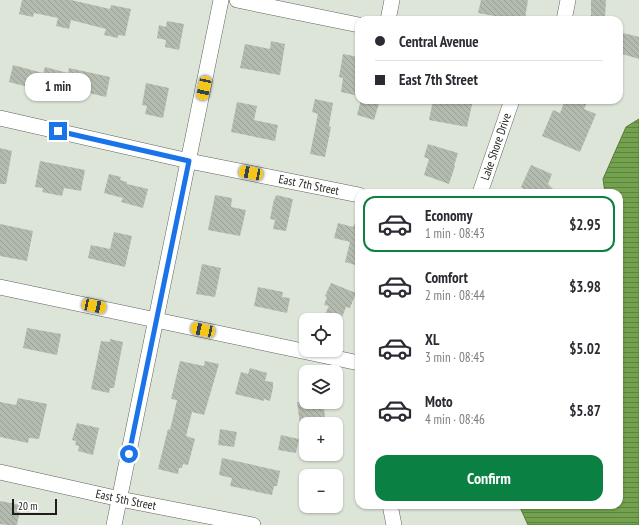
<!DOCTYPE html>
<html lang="en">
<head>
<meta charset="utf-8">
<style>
  body { margin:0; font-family:"PT Sans Narrow",sans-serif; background:#f7f7f7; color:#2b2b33; height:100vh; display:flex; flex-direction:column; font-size:15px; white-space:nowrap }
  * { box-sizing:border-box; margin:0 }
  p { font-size:13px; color:#7c7c81 }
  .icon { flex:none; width:22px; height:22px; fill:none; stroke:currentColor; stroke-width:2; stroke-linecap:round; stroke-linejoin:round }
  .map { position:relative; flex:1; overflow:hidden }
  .sheet { position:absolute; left:355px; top:189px; width:268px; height:320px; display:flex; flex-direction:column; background:#fff; border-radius:12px; box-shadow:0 1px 3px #0004 }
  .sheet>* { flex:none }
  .top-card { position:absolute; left:355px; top:16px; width:268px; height:88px; border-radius:12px; box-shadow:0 1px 3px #0004; display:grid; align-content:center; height:88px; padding:0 20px; background:#fff }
  .tools { position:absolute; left:299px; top:313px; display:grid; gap:8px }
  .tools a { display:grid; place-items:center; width:44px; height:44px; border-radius:8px; background:#fff; box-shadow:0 1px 3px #0004; font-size:20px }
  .scale { position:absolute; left:12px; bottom:10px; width:45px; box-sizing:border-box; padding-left:4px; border:2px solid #1b1e19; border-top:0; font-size:11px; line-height:14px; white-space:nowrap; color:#1b1e19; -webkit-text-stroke:3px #fff; paint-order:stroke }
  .end { position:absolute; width:18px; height:18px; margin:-9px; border:5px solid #1a73e8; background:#fff; box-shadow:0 0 0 2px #fff }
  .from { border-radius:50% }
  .bubble { position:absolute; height:28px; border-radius:12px; background:#fff; box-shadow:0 1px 3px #0004; font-size:13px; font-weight:600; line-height:28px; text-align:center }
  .car { position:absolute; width:12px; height:24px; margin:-12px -6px; border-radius:5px; box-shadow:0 0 3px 1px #0007; background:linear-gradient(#f5c518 24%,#345 0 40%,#f5c518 0 76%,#345 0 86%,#f5c518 0) }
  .top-card b { display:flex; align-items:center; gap:14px; height:38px; font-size:15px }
  .top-card b+b { border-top:1px solid #e1e1e2 }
  .top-card i { width:10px; height:10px; background:#2b2b33 }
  ul { padding:7px 0 0; list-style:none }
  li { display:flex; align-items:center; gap:12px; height:56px; margin:0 8px 6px; padding:0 12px; border:2px solid transparent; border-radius:12px }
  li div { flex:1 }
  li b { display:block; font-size:15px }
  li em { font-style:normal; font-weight:600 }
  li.on { border-color:#0b8043 }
  li>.icon { width:36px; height:36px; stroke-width:1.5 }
  .cta { display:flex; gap:8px; margin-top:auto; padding:8px 20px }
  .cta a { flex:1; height:46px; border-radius:12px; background:#0b8043; color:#fff; font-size:16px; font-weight:600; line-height:46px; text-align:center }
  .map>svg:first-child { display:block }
  .water { fill:url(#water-rules); stroke:#587a3d }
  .building { fill:url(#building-back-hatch) }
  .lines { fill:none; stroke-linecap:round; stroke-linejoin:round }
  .street-casing { stroke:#5d6459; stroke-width:16 }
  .street { stroke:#fff; stroke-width:15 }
  .route { stroke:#1a73e8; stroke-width:5 }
  .labels { text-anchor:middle; stroke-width:3; stroke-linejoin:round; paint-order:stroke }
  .street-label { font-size:12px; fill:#1b1e19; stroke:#fff }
</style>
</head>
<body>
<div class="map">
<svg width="639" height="525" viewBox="0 0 639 525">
  <defs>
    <pattern id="water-rules" width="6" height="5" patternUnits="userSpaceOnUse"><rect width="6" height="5" fill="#72a24d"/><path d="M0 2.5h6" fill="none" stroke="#5d833f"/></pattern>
    <pattern id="building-back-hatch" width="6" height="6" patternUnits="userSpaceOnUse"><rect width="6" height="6" fill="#b3baae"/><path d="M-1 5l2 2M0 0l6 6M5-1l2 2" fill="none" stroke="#999f95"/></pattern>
  </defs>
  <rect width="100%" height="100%" fill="#dde5d9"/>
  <polygon class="water" points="639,119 639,525 528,525 519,505 619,505 619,193 605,193 603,179 626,127"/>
  <g class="building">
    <polygon points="22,0 71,0 110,9 111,5 131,9 125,36 118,35 118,38 104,35 106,29 71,20 69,29 56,26 58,18 34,13 33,17 19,14"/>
    <polygon points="481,0 528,0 525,19 513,17 512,19 478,13"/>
    <polygon points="591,0 606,0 605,18 591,18"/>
    <polygon points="167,21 184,24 179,50 165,47 166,40 157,38 159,25 166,27"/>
    <polygon points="619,32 639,37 639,59 619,53"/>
    <polygon points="271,41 285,44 280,75 240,68 245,44 270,49"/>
    <polygon points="343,54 359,57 359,96 341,92 343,78 339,77"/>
    <polygon points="13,65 43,73 45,67 68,73 69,68 110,77 106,97 89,93 88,97 75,95 75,98 28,89 28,87 9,82"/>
    <polygon points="146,83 169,88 163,118 145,114 147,106 142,105"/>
    <polygon points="315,99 333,103 329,126 331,127 325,157 310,154 318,114 312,112"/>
    <polygon points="361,100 380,100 374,120 357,115"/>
    <polygon points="433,100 473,100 467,127 429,120"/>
    <polygon points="565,100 588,100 584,109 596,114 580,152 542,136 553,110 560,113"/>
    <polygon points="237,102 257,106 254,120 278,125 275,141 231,132"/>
    <polygon points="428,144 458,153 454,166 455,166 449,184 424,175 429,159 424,157"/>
    <polygon points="0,148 12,151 6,184 0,184"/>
    <polygon points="40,161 85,170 81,191 64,188 62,196 42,192 43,188 35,187"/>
    <polygon points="531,165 552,174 548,184 557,193 522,193 524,189 521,187"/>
    <polygon points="109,174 121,177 120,180 127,182 127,184 148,189 143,208 121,202 123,198 104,193"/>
    <polygon points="215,195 232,198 231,207 246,210 240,236 208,230"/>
    <polygon points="276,195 293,199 286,231 273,229 275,220 270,219 274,199 275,199"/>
    <polygon points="338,223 353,227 355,223 359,223 359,266 345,262 350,242 334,238"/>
    <polygon points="0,224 33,231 27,261 0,256"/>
    <polygon points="114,232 132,236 125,267 88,258 91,245 110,249"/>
    <polygon points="202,264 221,268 215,297 196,294"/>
    <polygon points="331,283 356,293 350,308 346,307 341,320 325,314 329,306 324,305 327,297 325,296"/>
    <polygon points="258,287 283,292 282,297 290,298 287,313 254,306"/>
    <polygon points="27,328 61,334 57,355 23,348"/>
    <polygon points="110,339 123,342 114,388 110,388 109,393 91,389 101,341 110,342"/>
    <polygon points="180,361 204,366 205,361 219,364 204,415 192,412 186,436 195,439 188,465 183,464 182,468 179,468 178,474 158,469 168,429 170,430 177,400 171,399"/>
    <polygon points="250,368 267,373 265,381 273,382 273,388 270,401 264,399 264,401 235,394 241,372 248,374"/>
    <polygon points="18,398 47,404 39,439 29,438 28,443 0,437 0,402 16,405"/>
    <polygon points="297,402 323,402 326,424 300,424"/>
    <polygon points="77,423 99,428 93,455 78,451 79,446 75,445 76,441 72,440"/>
    <polygon points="220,429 237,432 234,447 218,445"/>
    <polygon points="281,435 299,439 296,453 278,450"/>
    <polygon points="222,458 280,471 277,486 274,486 272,495 230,486 232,478 219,475"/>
    <polygon points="0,501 21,505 17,525 7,525 0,524"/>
  </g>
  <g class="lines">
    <g class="street-casing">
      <g id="street">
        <polyline points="237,0 359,25"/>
        <polyline points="388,20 392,0"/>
        <polyline points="564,20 568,0"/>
        <path id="s1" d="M0,118l189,43 170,34"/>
        <path id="s2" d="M480,193l32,-93"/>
        <polyline points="0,287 359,363"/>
        <path id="s3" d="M0,472l120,27 133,26"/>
        <polyline points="390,505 394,525"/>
        <polyline points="114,525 221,0"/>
      </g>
    </g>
    <use href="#street" class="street"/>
  </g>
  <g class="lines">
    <polyline class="route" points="58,131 189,161 129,454"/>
  </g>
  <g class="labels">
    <g class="street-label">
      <text dy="4" stroke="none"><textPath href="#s2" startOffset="49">Lake Shore Drive</textPath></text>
      <text dy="4" stroke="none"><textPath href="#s1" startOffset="316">East 7th Street</textPath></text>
      <text dy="4" stroke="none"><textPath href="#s3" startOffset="129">East 5th Street</textPath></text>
    </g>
  </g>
</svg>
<div class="tools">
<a><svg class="icon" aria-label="locate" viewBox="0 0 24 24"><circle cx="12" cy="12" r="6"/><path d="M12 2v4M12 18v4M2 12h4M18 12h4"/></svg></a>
<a><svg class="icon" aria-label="layers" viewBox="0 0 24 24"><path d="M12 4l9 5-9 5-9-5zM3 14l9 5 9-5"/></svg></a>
<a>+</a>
<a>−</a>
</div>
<div class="scale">20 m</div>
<i class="end from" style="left:129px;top:454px"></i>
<i class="end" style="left:58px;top:131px"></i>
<div class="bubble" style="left:25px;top:73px;width:66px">1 min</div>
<i class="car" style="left:204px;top:88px;rotate:192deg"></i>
<i class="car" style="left:251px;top:173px;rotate:281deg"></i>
<i class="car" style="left:94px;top:306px;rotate:102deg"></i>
<i class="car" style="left:203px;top:330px;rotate:282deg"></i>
<div class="top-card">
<b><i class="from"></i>Central Avenue</b>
<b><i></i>East 7th Street</b>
</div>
<section class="sheet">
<ul>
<li class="on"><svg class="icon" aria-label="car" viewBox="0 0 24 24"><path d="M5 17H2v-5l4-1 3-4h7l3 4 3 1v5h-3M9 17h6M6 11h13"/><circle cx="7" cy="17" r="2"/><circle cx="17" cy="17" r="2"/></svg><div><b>Economy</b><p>1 min · 08:43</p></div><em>$2.95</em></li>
<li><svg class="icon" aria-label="car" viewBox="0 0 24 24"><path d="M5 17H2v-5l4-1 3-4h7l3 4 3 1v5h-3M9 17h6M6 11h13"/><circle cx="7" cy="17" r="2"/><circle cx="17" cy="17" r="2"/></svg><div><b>Comfort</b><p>2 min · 08:44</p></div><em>$3.98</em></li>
<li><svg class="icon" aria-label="car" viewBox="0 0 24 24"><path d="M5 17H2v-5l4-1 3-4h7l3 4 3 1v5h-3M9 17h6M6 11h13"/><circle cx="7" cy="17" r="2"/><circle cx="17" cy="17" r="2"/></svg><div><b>XL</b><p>3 min · 08:45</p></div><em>$5.02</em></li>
<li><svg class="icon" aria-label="car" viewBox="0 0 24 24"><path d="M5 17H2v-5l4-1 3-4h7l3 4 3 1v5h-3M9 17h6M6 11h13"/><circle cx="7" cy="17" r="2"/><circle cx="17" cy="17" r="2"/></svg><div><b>Moto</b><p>4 min · 08:46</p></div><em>$5.87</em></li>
</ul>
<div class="cta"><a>Confirm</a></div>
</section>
</div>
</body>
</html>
